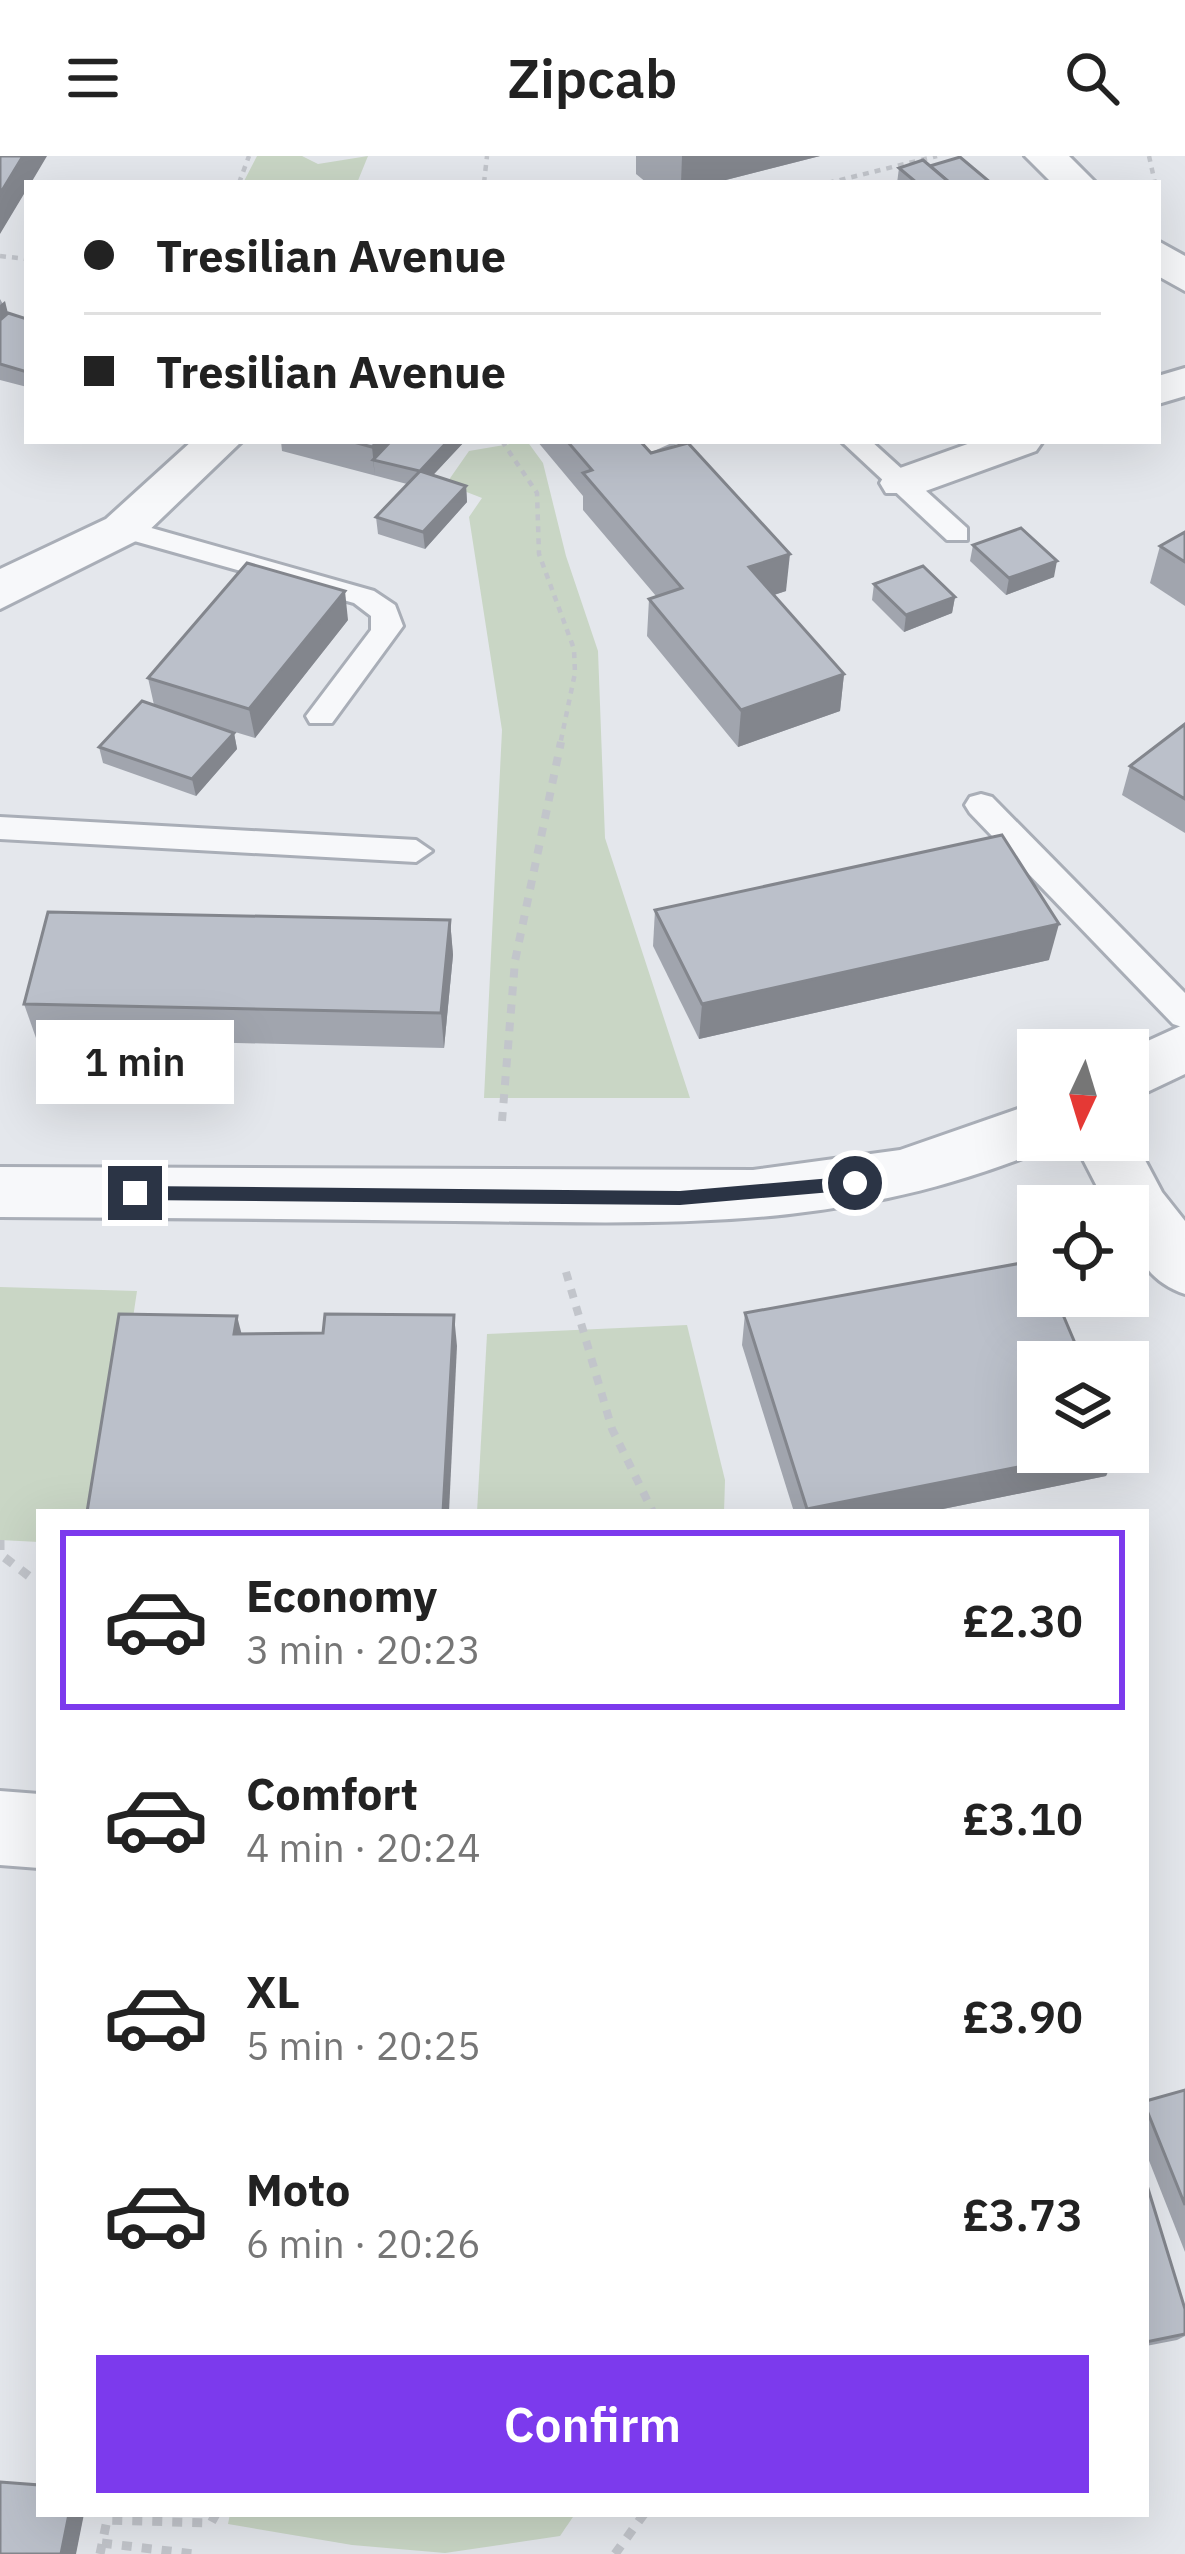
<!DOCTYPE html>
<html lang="en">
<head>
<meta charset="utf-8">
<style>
  body { margin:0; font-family:"IBM Plex Sans",sans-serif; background:#f2f2f2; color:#222; height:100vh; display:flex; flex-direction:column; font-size:45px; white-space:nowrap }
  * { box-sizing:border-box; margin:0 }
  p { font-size:39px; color:#767676 }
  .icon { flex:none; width:66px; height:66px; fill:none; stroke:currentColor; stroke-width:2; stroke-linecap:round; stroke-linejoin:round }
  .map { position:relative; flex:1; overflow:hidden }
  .sheet { position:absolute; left:36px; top:1353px; width:1113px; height:1008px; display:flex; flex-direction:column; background:#fff; border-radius:0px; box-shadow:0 12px 48px #0002 }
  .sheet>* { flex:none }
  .top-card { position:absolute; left:24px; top:24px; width:1137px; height:264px; border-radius:0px; box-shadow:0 12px 48px #0002; display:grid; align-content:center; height:264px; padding:0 60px; background:#fff }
  .needle { width:78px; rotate:184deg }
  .controls { position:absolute; left:1017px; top:873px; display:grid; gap:24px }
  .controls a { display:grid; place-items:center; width:132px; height:132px; border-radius:0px; background:#fff; box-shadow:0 12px 48px #0002; font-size:60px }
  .end { position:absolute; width:54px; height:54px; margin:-27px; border:15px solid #2b3445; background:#fff; box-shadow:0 0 0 6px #fff }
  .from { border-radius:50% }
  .bubble { position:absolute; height:84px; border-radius:0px; background:#fff; box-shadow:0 12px 48px #0002; font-size:39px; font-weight:600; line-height:84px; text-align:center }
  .top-card b { display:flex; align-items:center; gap:42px; height:114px; font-size:45px }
  .top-card b+b { border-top:3px solid #e0e0e0 }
  .top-card i { width:30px; height:30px; background:#222 }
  ul { padding:21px 0 0; list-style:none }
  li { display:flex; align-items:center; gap:36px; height:180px; margin:0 24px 18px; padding:0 36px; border:6px solid transparent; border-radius:0px }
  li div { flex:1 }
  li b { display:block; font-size:45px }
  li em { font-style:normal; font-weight:600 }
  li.current { border-color:#7c3aed }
  li>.icon { width:108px; height:108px; stroke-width:1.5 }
  .action { display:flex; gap:24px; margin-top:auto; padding:24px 60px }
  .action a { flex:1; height:138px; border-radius:0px; background:#7c3aed; color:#fff; font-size:48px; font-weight:600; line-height:138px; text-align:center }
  header { display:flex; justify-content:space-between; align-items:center; height:156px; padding:0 60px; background:#fff; font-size:54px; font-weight:600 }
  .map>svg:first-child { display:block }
  .green { fill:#c9d6c5 }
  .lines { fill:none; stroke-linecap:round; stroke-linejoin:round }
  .lane-casing { stroke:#a9aeb7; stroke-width:6 }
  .street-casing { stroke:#a9aeb7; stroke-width:6 }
  .path-far2 { stroke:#c2c5cb; stroke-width:4.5; stroke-dasharray:6 6; stroke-linecap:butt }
  .path-far1 { stroke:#c2c5cb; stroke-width:8; stroke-dasharray:9 9; stroke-linecap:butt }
  .path { stroke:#c2c5cb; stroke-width:9; stroke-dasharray:10 10; stroke-linecap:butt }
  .lane { fill:#f7f8fa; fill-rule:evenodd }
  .street { fill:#f7f8fa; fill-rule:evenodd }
  .wall { fill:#a1a5ae }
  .shaded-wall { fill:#83868d }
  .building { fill:#bbc0ca; stroke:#83868d; stroke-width:3 }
  .route { fill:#2b3445 }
</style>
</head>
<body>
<header><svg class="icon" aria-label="menu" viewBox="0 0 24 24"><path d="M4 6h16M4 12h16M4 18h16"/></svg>Zipcab<svg class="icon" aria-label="search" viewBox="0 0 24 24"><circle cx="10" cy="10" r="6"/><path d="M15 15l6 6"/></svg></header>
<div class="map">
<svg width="1185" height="2398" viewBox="0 0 1185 2398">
  <rect width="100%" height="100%" fill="#e4e7ec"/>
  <g class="green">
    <polygon points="257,0 302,0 318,8 368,0 357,27 243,27"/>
    <polygon points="527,285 543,307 566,400 598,495 605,682 690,942 484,942 502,574 469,361 482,342 446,328 469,295"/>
    <polygon points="0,1131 137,1135 104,1356 39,1356 39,1386 0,1384"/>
    <polygon points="687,1169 725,1324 724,1356 477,1356 487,1178"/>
    <polygon points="230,2358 575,2358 560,2380 445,2397 352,2389 228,2368"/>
  </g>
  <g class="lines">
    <g class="lane-casing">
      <g id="lane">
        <polygon points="636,285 676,285 645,299 631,291"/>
        <polygon points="841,285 871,285 967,372 967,384 947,384"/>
        <polygon points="123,364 374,435 395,449 403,470 332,567 310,567 306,560 371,474 371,460 354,447 113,379 113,367"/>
        <polygon points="981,638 992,641 1185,837 1185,872 1173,868 970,657 965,649 970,641"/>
        <polygon points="0,661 416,684 432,695 416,706 0,683"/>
      </g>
    </g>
    <g class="street-casing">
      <g id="street">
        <polygon points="1025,0 1069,0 1096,27 1052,27"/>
        <polygon points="1158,85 1185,100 1185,135 1158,120"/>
        <polygon points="1185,212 1185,240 1158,248 1158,220"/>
        <polygon points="192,285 242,285 140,383 0,453 0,413 106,363"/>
        <polygon points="976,285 1043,285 1036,295 920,337 886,337 880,327 886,317"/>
        <polygon points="1185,868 1185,918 1128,945 1128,894"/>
        <path d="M1038,946v38l22,3c-213,91 -382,80 -606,78 -151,-2 -303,-3 -454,-4v-50l753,3 147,-20z"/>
        <path d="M1128,972l34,64 23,29v73c-40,-13 -57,-48 -57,-88h-21l-34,-66h55z"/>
        <polygon points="0,1635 39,1638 39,1712 0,1709"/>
      </g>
    </g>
    <g class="path-far2">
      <polyline points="1149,0 1155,27"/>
      <polyline points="239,27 249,0"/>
      <polyline points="484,27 487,0"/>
      <polyline points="828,27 937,0"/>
      <polyline points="0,100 27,103"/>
      <polyline points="502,285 537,337 539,398 574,493 575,517 560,589"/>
    </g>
    <g class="path-far1">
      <polyline points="502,965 515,805 561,586"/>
      <polyline points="566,1116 612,1273 653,1356"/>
    </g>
    <g class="path">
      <polyline points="0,1384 0,1398 34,1424"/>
      <polyline points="102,2387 194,2398"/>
      <polyline points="100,2398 107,2364 211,2367 216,2358"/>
      <polyline points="615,2398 644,2358"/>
    </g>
    <use href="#lane" class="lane"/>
    <use href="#street" class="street"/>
  </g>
  <g class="wall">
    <polygon points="636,0 820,0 714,27 647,27 636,18"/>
    <polygon points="930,10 991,27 897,27 899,12"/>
    <polygon points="0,143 8,157 27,163 27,231 0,224"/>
    <polygon points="281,285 465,285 433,319 466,330 467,346 425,393 378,378 376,361 407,328 282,295"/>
    <polygon points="537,285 640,285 786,435 774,439 844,518 840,555 738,591 647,480 649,443 656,440 583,354 583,340"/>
    <polygon points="1185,376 1185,450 1150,427 1160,390"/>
    <polygon points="973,389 1054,421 1006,439 970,405"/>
    <polygon points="874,428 955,441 952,457 904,476 872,444"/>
    <polygon points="348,464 255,582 205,567 234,577 237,593 196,640 103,607 99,591 154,549 148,522"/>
    <polygon points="1185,568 1185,677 1122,639 1130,610"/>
    <polygon points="655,754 1049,804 699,883 653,790"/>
    <polygon points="450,764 453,799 444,892 36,882 24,848"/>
    <polygon points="745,1157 1038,1296 1117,1296 1106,1320 928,1356 794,1356 742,1189"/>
    <polygon points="1185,1934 1185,2096 1146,1997 1146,1945"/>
    <polygon points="1146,2026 1185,2153 1185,2180 1177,2184 1146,2190"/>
  </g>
  <g class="shaded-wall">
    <polygon points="23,0 47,0 31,27 27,27 27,33 0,78 0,38"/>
    <polygon points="682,0 820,0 714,27 681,27"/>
    <polygon points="5,145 12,174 0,184 0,149"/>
    <polygon points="378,285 407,285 373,304 375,320 372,291"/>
    <polygon points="448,285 465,285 421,332 420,315"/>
    <polygon points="466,330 467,346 425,393 423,376"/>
    <polygon points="790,398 786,435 746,448 749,411"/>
    <polygon points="1057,405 1054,421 1006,439 1009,422"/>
    <polygon points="345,435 348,464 255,582 249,553"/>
    <polygon points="955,441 952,457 904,476 906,459"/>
    <polygon points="844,518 840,555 738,591 741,554"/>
    <polygon points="234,577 237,593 196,640 192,623"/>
    <polygon points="450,764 453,799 444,892 441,857"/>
    <polygon points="1059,768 1049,804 699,883 702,848"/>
    <polygon points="454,1159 457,1190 449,1356 443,1356"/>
    <polygon points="237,1160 245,1191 234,1178"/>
    <polygon points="1094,1296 1117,1296 1106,1320 928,1356 807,1356 807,1353"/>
    <polygon points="69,2358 84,2358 76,2398 61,2398"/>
  </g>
  <g class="building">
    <polygon points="0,0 23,0 0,38"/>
    <polygon points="960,1 991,27 950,27 930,10"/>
    <polygon points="923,4 950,27 917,27 899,12"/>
    <polygon points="8,157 27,163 27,216 0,208 0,164"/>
    <polygon points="350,285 378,285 372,291"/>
    <polygon points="391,285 448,285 420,315 466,330 423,376 376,361 420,315 373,304"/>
    <polygon points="567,285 640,285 651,297 688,287 790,398 749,411 844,518 741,554 649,443 682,432 583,317 592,314"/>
    <polygon points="1021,372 1057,405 1009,422 973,389"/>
    <polygon points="1185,376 1185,406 1160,390"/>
    <polygon points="247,407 345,435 249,553 148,522"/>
    <polygon points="923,410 955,441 906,459 874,428"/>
    <polygon points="142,545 234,577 192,623 99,591"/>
    <polygon points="1185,568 1185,643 1130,610"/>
    <polygon points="1002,679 1059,768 702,848 655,754"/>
    <polygon points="48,756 450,764 441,857 24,848"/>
    <polygon points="1038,1104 1038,1140 1055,1140 1083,1206 1038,1206 1038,1296 1094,1296 807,1353 745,1157"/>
    <polygon points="119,1158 237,1160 234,1178 323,1177 325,1158 454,1159 443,1356 87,1356"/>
    <polygon points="1185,1934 1185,2049 1146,1952 1146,1945"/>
    <polygon points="1146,2026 1185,2153 1185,2178 1146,2186"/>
    <polygon points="0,2326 39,2329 39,2358 69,2358 61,2398 0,2398"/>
  </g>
  <polygon class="route" points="855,1020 864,1027 855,1034 680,1049 135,1044 126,1037 135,1030 680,1035"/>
</svg>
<div class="controls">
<a><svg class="needle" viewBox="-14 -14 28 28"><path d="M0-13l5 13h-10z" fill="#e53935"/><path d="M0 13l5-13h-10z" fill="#767676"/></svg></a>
<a><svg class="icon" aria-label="locate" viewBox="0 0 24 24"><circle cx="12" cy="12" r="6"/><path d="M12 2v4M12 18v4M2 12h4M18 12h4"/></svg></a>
<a><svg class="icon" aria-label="layers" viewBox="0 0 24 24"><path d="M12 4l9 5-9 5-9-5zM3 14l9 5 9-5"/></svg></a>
</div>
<i class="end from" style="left:855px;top:1027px"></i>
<i class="end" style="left:135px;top:1037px"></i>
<div class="bubble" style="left:36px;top:864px;width:198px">1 min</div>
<div class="top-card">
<b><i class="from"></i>Tresilian Avenue</b>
<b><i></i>Tresilian Avenue</b>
</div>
<section class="sheet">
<ul>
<li class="current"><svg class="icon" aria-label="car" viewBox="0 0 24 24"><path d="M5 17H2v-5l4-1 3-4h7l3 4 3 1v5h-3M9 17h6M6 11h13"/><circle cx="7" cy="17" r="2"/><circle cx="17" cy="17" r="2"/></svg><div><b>Economy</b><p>3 min · 20:23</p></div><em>£2.30</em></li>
<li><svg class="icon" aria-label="car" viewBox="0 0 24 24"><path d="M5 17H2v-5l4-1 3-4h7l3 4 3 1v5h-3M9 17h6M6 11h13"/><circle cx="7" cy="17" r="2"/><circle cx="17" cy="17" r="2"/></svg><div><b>Comfort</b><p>4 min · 20:24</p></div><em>£3.10</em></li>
<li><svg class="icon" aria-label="car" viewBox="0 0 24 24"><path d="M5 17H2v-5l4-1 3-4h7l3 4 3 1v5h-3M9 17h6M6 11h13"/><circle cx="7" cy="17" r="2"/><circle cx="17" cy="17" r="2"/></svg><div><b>XL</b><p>5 min · 20:25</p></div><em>£3.90</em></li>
<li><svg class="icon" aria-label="car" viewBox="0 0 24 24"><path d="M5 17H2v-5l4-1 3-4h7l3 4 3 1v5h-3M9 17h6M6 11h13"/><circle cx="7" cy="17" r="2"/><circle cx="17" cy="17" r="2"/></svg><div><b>Moto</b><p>6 min · 20:26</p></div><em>£3.73</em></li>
</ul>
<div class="action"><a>Confirm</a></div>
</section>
</div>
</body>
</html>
